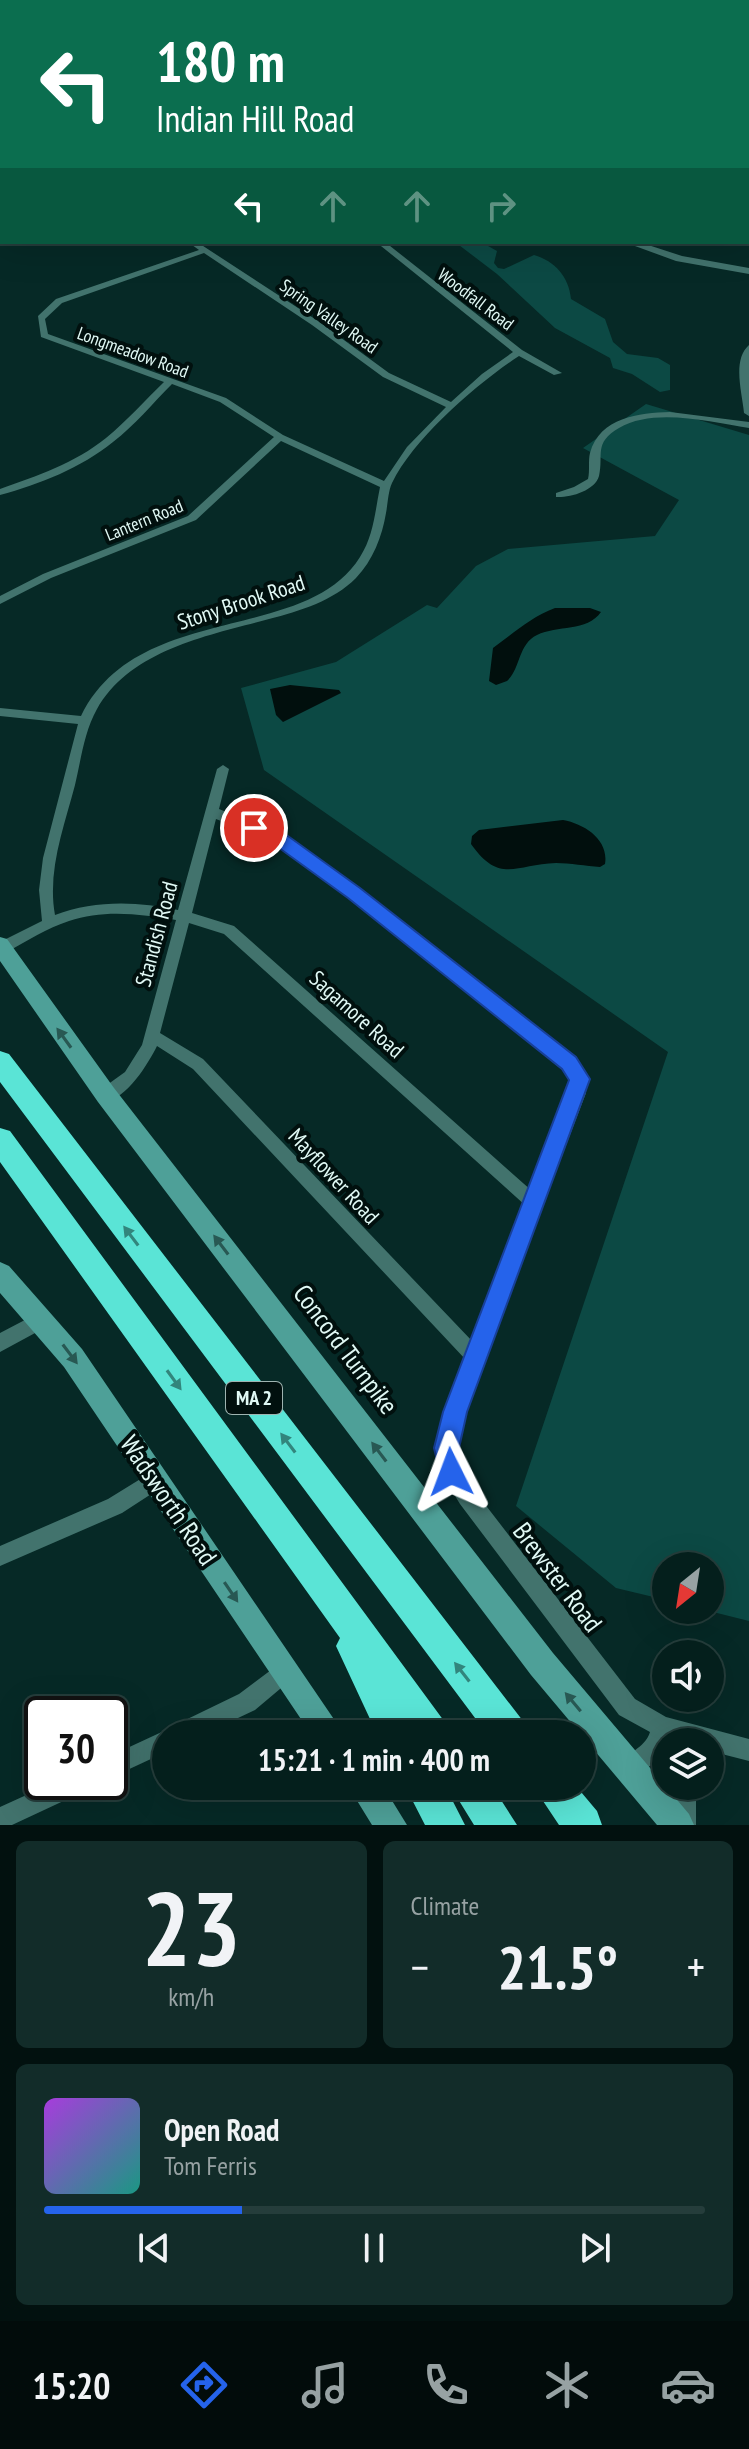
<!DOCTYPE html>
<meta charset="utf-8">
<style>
body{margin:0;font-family:"PT Sans Narrow",sans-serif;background:#122c29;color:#f1f3f6;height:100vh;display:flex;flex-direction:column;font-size:30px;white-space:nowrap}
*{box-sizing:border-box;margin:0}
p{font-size:26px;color:#97a2a3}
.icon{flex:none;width:44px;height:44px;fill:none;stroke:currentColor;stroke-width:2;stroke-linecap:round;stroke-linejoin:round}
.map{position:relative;height:1825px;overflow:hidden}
.panel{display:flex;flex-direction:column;gap:16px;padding:16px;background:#02110f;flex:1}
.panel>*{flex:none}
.guide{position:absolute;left:0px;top:0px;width:750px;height:244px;box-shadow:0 8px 32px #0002,0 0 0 2px #253d3b;background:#0b6e4f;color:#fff;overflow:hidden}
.needle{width:52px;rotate:210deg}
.fabs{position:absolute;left:652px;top:1552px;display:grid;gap:16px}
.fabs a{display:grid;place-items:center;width:72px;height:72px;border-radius:50%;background:#041f1c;box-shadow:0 8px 32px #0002,0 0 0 2px #253d3b;font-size:40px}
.speed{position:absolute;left:24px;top:1696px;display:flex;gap:16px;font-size:40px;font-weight:700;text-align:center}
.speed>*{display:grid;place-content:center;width:104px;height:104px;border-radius:50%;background:#041f1c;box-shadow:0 8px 32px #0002,0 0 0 2px #253d3b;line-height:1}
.speed .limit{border:4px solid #111;border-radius:12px;background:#fff;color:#111}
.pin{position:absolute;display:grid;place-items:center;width:68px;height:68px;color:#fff;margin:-34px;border:4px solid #fff;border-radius:50%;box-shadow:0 2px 8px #0007}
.me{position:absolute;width:88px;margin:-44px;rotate:357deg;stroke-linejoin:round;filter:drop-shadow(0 0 6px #0008)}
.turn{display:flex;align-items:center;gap:28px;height:168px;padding:0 24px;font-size:36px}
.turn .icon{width:104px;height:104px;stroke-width:2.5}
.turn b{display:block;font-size:56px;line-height:68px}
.lanes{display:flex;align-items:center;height:76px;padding:0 24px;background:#0003;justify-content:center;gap:40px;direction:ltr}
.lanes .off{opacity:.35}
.big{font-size:60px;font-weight:800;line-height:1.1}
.panel .tile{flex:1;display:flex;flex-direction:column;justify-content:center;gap:12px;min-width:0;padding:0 28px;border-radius:12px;background:#122c29}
.panel .dial{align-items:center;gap:0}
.dial b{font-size:104px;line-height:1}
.song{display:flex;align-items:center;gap:24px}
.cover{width:96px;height:96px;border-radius:12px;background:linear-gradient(135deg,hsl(280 70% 55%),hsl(170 70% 35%))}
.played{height:8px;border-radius:4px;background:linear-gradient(90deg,#2563eb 30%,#253d3b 30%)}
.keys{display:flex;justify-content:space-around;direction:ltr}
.heat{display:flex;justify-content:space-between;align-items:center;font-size:44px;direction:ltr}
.panel .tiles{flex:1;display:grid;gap:16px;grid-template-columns:1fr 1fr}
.tile:last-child{grid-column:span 2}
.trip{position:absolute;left:152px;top:1720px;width:444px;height:80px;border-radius:40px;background:#041f1c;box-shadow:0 8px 32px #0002,0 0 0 2px #253d3b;font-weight:800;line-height:80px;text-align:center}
.tabs{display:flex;height:128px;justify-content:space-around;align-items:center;background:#020c0b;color:#97a2a3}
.tabs .icon{width:56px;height:56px}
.tabs .selected{color:#2563eb}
.tabs b{font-size:36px;color:#f1f3f6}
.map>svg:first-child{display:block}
.green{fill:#0c4944}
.water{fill:#010f0d}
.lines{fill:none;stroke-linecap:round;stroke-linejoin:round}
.minor{fill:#42736d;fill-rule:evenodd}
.tertiary{fill:#42736d;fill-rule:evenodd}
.secondary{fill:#4ea098;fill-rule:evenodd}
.motorway{fill:#5ae4d6;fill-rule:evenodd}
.oneway{fill:#285853}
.oneway2{fill:#32857c}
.route{fill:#2563eb;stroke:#184099;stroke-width:2}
.labels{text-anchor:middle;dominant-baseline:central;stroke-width:8;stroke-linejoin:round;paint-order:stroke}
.far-street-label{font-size:18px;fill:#e1f9f5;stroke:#01100e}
.shield{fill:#01100e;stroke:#9eb3b0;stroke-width:2}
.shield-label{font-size:20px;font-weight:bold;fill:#e1f9f5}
.street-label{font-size:22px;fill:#e1f9f5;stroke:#01100e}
.near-street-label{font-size:26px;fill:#e1f9f5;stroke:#01100e}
</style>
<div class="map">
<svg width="749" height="1825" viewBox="0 0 749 1825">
<rect width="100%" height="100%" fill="#062926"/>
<path class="green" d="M82 0H620L626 2H86Z
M455 242H481L497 251 494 263 498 268 504 269 534 255C555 261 569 277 571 299L605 319 613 342 627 354 658 358 670 365V390L660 392 632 374 613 368 610 358 555 328 497 274Z
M646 404 749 435V1621L705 1610H710V1566H666V1600L616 1588 516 1506 668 1052 264 770 241 688 336 662 427 605 437 608 476 566 508 549 655 536 679 500 583 448Z"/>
<path class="water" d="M555 608H590L601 612C587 632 557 625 537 635 518 644 521 668 507 681L496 685 489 681 493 648C514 633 531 617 555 608Z
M290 685 339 690 341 693 283 722 276 715 270 689Z
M563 820C585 824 609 840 605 864L600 867C586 866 570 863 556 863 516 864 500 885 471 844L472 836 479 830Z"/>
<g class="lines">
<path class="minor" d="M0 121H2V125H0Z
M0 194H2V198H0Z
M0 242H22L0 246Z
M188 242H197L318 321 389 373 451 402 482 374 513 352 376 242H385L522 350 562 373 554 375 519 356C478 383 414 438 392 483 388 492 388 503 386 513 382 537 373 560 356 578 333 601 300 611 269 619 209 635 130 650 97 709 84 732 81 760 75 785 64 827 47 871 55 915 94 900 137 901 178 910L217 769 223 765 229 769 219 809 287 837 385 910 584 1069 587 1074 586 1093 464 1412C456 1442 457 1464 474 1490L635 1699 666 1717 749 1739V1761L710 1751V1742H678L669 1740 666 1742 664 1755 637 1776 629 1779 621 1776 618 1768C625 1752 645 1749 650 1732L619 1715 460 1504C424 1447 444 1417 466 1360L193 1069 157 1046C148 1064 123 1106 100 1100L98 1095 100 1090 125 1072 142 1045 176 920C142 914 103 909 69 921 47 928 27 941 7 952L0 953V942L42 921 39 890 43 858 78 724 0 716V708L81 716C138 600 305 645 360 557 374 535 375 511 380 487L281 441 196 520 51 578 0 604V596L43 574 188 516 274 437 220 402 172 384C152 404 135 425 113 442 81 468 40 484 0 495V489C37 476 75 463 106 438 127 421 145 400 164 382L41 337 38 316 56 299 199 250ZM204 253 312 325 383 377 446 407 407 447 384 481 283 435 226 398 48 334 45 319 62 303ZM216 819 277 843 375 918 571 1077 570 1093 532 1191 234 926 192 913ZM189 923 224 934 526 1206 473 1342 203 1059 160 1033Z
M749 345V416L744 413C742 392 732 360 749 345Z
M670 412 749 422V428C711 422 654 407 619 428 593 443 604 455 599 476 595 491 569 498 556 497V493L574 487 588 479C590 470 588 461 590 453 600 417 639 413 670 412Z
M42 1311 48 1314 51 1320 48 1326 0 1352V1333Z
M155 1470 162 1473 165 1480 162 1487 122 1513 0 1566V1546L108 1499Z
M286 1660 293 1664 297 1671 293 1678 255 1710 204 1734H166V1752L110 1778V1756L166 1730 171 1732 173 1726 239 1694 279 1664Z
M55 1782H90L87 1790 12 1825H0V1807Z
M674 1786H696V1825H674Z"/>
<path class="tertiary" d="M0 82H2V86H0Z
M624 242H639L682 256 749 268V274L676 261Z"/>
<path class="secondary" d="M733 0H745L747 2H735Z
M0 937 7 939 114 1088 553 1653 689 1814 694 1825H657L531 1675 98 1102 0 961Z
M0 1262 9 1266 82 1349 344 1734H311L64 1367 0 1293Z
M348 1786H383L407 1825H372Z"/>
<path class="motorway" d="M0 1051 9 1054 523 1721 529 1734H487L0 1082Z
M0 1128 10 1131 444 1721 450 1734H377L336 1646 340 1638 0 1162Z
M405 1786H445L465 1825H425Z
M450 1786H492L517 1825H474Z
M533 1786H576L597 1811 602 1825H559Z"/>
</g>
<defs><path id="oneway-solid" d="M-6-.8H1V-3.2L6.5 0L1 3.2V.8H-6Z" transform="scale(2)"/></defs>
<g class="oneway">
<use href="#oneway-solid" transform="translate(64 1038) rotate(-126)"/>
<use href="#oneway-solid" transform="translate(221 1245) rotate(-127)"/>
<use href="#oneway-solid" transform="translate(70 1354) rotate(53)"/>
<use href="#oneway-solid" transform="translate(379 1452) rotate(-127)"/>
<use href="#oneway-solid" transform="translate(231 1592) rotate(56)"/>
<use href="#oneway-solid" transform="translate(573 1702) rotate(-130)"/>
</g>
<g class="oneway2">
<use href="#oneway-solid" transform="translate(131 1236) rotate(-127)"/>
<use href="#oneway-solid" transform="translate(174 1380) rotate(54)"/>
<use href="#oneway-solid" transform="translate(288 1443) rotate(-127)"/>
<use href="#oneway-solid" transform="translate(462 1672) rotate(-128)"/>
</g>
<path class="route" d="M254 821 288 836 360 888 576 1057 590 1079 467 1412 459 1448 463 1472 460 1481 451 1484 442 1481 434 1448 443 1412 569 1080 562 1069 348 898 275 845 248 832V823Z"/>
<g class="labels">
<g class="far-street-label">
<text transform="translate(476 299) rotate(37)">Woodfall Road</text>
<text transform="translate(329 316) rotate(35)">Spring Valley Road</text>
<text transform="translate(133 352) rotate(20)">Longmeadow Road</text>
<text transform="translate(144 520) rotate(-22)">Lantern Road</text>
</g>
<rect class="shield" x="226" y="1382" width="56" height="32" rx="6"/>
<g class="shield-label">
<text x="254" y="1398">MA 2</text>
</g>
<g class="street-label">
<text transform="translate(241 602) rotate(-18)">Stony Brook Road</text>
<text transform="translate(156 934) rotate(-75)">Standish Road</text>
<text transform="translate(357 1014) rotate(42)">Sagamore Road</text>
<text transform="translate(334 1176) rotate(47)">Mayflower Road</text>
</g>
<g class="near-street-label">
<text transform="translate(346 1349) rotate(53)">Concord Turnpike</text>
<text transform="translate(169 1500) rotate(56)">Wadsworth Road</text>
<text transform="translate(558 1577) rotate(53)">Brewster Road</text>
</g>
</g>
</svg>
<div class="fabs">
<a><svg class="needle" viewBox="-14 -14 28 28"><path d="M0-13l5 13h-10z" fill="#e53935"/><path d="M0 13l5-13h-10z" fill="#97a2a3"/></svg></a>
<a><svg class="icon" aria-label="sound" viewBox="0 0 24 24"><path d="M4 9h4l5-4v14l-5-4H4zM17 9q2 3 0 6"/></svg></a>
<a><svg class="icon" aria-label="layers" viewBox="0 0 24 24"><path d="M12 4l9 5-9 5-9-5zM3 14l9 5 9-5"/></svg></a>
</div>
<div class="speed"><div class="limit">30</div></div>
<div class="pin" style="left:254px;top:828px;background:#d93025"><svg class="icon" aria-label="arrive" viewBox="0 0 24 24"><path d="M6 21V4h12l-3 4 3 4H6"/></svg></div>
<svg class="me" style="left:451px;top:1472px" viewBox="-20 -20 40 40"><path d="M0-17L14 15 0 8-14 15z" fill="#2563eb" stroke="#fff" stroke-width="4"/></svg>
<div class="trip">15:21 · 1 min · 400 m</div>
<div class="guide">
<div class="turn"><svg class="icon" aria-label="left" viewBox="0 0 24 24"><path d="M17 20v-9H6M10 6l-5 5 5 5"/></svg><div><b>180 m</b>Indian Hill Road</div></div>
<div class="lanes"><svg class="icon" aria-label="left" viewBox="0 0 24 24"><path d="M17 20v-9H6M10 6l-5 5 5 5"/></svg><svg class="icon off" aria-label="ahead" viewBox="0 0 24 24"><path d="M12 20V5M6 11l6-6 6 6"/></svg><svg class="icon off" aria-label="ahead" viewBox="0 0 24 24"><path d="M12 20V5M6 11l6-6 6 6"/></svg><svg class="icon off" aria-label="right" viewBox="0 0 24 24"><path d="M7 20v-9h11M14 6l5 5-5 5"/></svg></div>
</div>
</div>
<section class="panel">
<div class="tiles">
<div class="tile dial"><b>23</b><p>km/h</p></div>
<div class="tile"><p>Climate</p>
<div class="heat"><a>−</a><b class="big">21.5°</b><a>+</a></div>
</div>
<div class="tile">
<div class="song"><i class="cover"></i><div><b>Open Road</b><p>Tom Ferris</p></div></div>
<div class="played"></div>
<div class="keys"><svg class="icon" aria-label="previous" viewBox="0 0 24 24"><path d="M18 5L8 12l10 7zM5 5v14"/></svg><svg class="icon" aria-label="pause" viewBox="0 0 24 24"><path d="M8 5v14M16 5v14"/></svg><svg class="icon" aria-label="next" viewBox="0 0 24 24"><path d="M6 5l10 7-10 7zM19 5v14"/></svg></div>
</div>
</div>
</section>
<nav class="tabs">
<b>15:20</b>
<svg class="icon selected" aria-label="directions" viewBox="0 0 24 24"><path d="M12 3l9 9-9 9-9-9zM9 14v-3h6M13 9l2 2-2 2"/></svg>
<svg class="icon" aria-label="music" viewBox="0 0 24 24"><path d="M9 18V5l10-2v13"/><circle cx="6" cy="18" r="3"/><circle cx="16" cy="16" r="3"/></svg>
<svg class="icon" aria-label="phone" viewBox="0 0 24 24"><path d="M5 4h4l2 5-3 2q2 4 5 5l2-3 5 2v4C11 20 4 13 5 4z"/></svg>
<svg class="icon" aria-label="climate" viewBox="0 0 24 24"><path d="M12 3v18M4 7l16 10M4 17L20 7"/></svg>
<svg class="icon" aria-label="car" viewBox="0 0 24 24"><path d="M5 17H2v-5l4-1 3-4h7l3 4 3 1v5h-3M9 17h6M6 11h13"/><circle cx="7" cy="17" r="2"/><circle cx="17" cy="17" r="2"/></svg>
</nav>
